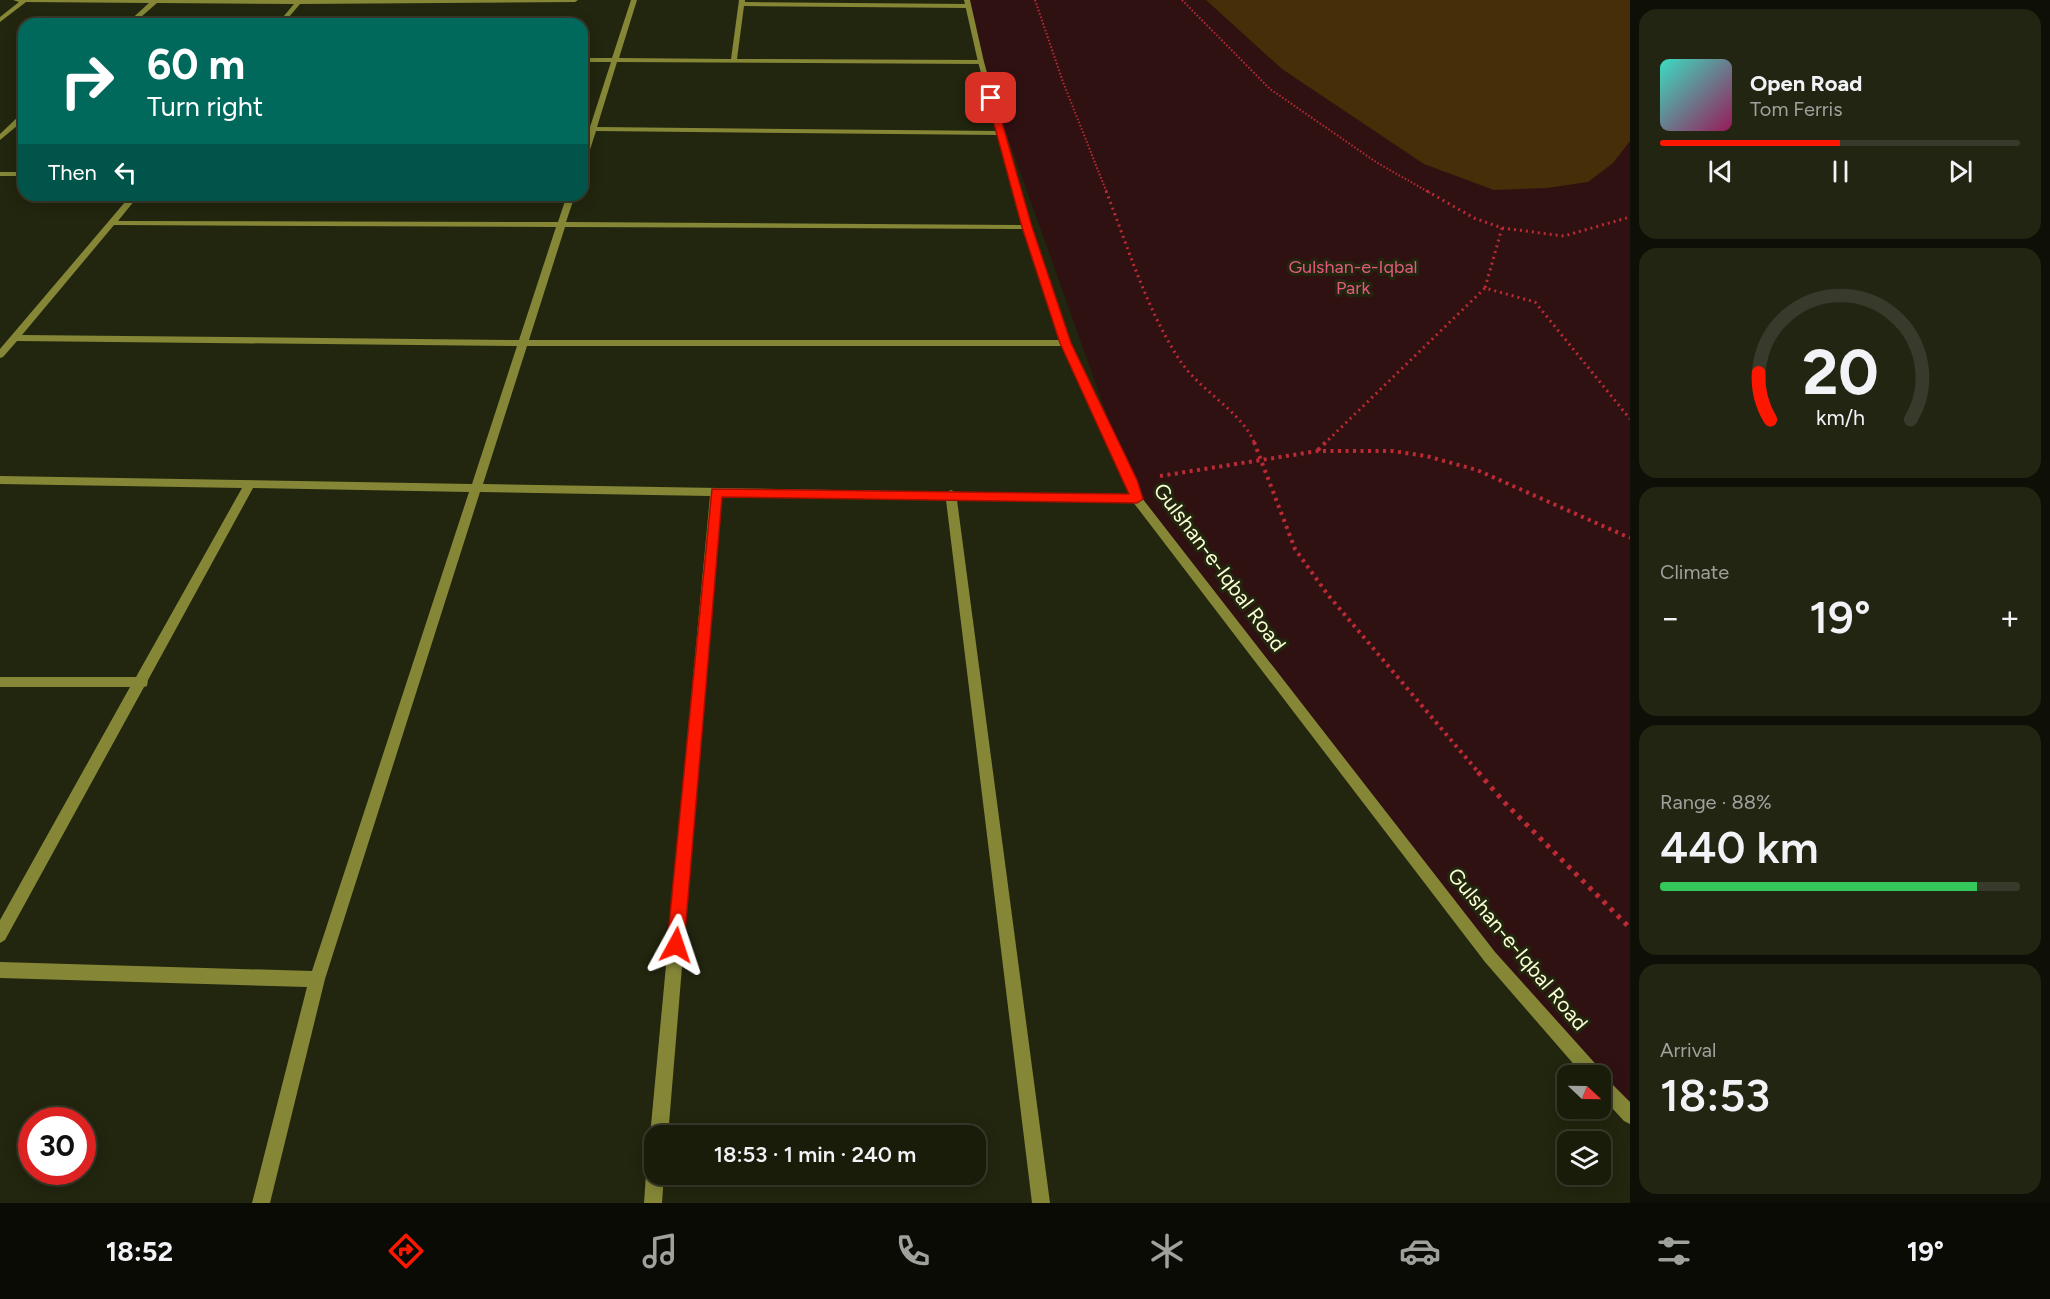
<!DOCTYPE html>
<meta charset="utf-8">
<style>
body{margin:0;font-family:Figtree,sans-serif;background:#232513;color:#f1f3f6;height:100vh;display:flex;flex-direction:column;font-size:22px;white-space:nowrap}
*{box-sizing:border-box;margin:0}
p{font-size:20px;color:#9fa19c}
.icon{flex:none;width:33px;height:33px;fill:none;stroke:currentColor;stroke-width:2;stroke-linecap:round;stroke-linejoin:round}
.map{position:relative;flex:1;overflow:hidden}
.sheet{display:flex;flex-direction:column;gap:9px;padding:9px;background:#0e0f06;width:420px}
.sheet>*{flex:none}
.hud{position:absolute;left:18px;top:18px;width:570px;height:183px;border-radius:18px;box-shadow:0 3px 15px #0003,0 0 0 2px #383a2b;background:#00695c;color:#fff;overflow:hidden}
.needle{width:39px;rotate:112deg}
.tools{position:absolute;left:1557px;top:1065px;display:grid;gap:12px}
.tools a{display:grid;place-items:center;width:54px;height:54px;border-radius:12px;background:#1a1c0a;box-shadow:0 3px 15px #0003,0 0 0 2px #383a2b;font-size:30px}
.speed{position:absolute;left:18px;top:1107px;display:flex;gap:12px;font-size:30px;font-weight:700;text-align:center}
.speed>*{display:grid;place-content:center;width:78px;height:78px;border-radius:50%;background:#1a1c0a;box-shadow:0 3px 15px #0003,0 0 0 2px #383a2b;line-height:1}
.speed .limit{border:9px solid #d22;background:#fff;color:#111}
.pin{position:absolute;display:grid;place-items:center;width:51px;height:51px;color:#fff;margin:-26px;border-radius:12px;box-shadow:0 3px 9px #0006}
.me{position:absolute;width:66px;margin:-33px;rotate:5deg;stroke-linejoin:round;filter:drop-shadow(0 0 4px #0008)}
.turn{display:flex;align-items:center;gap:21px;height:126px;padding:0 30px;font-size:27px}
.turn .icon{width:78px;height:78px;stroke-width:2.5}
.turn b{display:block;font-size:42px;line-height:51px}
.then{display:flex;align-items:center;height:57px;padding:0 30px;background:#0003;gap:12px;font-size:22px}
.big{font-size:45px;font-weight:600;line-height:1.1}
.sheet .widget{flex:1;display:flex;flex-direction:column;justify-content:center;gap:9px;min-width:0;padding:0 21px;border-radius:18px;background:#232513}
.sheet .dial{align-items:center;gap:0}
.dial svg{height:156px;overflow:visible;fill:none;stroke:#383a2b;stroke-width:7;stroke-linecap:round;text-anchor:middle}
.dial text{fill:#f1f3f6;stroke:none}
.song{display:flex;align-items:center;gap:18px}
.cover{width:72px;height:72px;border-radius:9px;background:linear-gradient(135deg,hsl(170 70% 55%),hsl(330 70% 35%))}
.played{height:6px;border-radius:3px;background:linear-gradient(90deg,#fe1700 50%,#383a2b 50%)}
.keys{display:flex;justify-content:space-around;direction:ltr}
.heat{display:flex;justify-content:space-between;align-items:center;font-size:33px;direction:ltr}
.charge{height:9px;border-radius:4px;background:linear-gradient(90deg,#34c759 88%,#383a2b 0)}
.trip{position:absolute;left:644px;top:1125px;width:342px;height:60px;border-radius:18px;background:#1a1c0a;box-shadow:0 3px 15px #0003,0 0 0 2px #383a2b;font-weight:600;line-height:60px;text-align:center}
.dock{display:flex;height:96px;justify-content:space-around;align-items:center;background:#0a0b04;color:#9fa19c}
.dock .icon{width:42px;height:42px}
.dock .active{color:#fe1700}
.dock b{font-size:27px;color:#f1f3f6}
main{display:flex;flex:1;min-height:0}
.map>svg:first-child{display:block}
.green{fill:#301112}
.water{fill:#452e08}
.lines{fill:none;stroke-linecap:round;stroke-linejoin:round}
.path-far3{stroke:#bc2a34;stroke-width:2;stroke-dasharray:1.5 2;stroke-linecap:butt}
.path-far2{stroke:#bc2a34;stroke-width:3;stroke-dasharray:2 4;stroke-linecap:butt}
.path-far1{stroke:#bc2a34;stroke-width:4;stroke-dasharray:3 4.5;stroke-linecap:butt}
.path{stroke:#bc2a34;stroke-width:5;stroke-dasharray:4 6;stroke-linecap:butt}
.minor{fill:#858737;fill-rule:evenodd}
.tertiary{fill:#858737;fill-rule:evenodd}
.route{fill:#fe1700;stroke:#a50f00;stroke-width:1.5}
.labels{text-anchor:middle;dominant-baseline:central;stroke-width:6;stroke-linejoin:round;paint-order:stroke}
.far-park-label{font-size:18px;fill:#e45a7e;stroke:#22260e}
.street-label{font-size:21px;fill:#faffd3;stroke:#22260e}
</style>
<main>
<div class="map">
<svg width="1630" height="1203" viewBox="0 0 1630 1203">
<rect width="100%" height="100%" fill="#22260e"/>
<path class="green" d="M969 0H1630V1113L1600 1076 1490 957 1137 499 981 62Z"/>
<path class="water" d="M1206 0H1630V141L1613 163 1588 182 1547 188 1494 190 1424 164 1282 69Z"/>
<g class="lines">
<path class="path-far3" d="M1035 0 1063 82 1107 193
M1182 0 1270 89 1376 162 1430 193"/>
<path class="path-far2" d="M1106 191C1128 247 1146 308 1179 359 1199 391 1241 410 1255 444
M1427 191 1474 218 1502 228 1564 236 1630 217
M1502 228 1485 288 1535 302 1630 419
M1324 444 1485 288"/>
<path class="path-far1" d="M1254 442 1295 549 1328 595 1479 773
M1318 450 1326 442
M1160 476 1318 451H1392L1426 456 1477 470 1630 538"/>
<path class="path" d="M1478 772 1504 802 1630 928"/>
<path class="minor" d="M13 0H578L575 2 300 4 283 24H277L294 4 157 3 133 24H126L149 3 26 2 0 22V17L19 2Z
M631 0H637L619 58 731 59 739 0H745V2L968 4 971 6 968 8 744 6 737 59 981 60 984 62 981 64 617 62 597 127 1001 131 1005 133 1001 135 596 131 586 162 582 164V150L588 131H582V127H590L611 62H582V58H612Z
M21 114H24V120L0 140V134Z
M0 172H24V176H0Z
M131 195H139L118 221 558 222 567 195H575L566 222 1030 225 1031 227 1027 229 565 227 529 340H1065L1070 343 1065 346H527L483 484 947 492 951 490 955 492 1141 496 1142 499 1141 502 1137 503 957 500 1050 1203H1032L946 500 721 496 668 1136H654V1143L650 1136 710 496 480 492 325 979 270 1203H252L307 987 0 978V962L312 971 469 492 253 488 148 680 147 686 144 687 5 940 0 943V920L130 687H0V677H136L242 488 0 484V476L472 484 517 346 17 341 3 357 0 358V349ZM114 225 556 227 519 340 22 335Z
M654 1166V1174H664L662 1203H644L646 1174 649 1168Z"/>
<path class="tertiary" d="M964 0H970L984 62 1031 227 1070 343 1142 498 1495 952 1601 1070 1603 1075 1630 1102V1124L1624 1121 1600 1095V1076H1584L1485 962 1133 502 1060 343 1023 227 978 62Z"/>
</g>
<path class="route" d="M991 95 995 98 1032 227 1071 343 1137 480 1143 499 1137 503 722 497 684 945 682 951 676 954 669 951 667 945 712 489 1129 494 1060 343 1022 227 987 98Z"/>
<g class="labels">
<g class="far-park-label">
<text x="1353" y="267">Gulshan-e-Iqbal<tspan x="1353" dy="21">Park</tspan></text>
</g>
<g class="street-label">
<text transform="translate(1220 567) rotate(53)">Gulshan-e-Iqbal Road</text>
<text transform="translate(1518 949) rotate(50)">Gulshan-e-Iqbal Road</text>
</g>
</g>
</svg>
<div class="tools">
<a><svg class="needle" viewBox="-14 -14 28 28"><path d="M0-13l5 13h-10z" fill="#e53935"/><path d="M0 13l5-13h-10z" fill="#9fa19c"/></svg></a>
<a><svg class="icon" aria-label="layers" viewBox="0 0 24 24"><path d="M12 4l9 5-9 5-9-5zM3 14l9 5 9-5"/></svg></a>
</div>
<div class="speed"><div class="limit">30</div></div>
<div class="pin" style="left:991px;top:98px;background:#d93025"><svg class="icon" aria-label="arrive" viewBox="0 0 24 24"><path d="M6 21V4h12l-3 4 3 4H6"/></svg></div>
<svg class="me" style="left:676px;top:945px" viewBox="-20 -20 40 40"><path d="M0-17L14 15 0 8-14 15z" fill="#fe1700" stroke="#fff" stroke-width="4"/></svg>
<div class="trip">18:53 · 1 min · 240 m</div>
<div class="hud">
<div class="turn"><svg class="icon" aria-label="right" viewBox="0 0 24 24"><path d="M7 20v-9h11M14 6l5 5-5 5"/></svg><div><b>60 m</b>Turn right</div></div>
<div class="then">Then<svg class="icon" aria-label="left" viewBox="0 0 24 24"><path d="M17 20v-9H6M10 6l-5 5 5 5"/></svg></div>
</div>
</div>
<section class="sheet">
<div class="widget">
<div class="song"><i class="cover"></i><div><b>Open Road</b><p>Tom Ferris</p></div></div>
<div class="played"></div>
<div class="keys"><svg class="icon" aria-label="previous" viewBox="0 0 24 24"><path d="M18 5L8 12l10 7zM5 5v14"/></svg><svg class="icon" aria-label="pause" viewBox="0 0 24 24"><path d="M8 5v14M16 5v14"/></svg><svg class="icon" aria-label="next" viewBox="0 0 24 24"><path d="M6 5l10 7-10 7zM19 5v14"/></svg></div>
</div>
<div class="widget dial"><svg viewBox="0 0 100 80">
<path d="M14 69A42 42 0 1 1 86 69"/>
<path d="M14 69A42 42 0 0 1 8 45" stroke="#fe1700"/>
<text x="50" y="56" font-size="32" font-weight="700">20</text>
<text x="50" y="72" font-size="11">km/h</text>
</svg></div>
<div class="widget"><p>Climate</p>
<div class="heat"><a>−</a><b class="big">19°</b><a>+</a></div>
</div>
<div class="widget"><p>Range · 88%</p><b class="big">440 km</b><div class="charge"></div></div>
<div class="widget"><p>Arrival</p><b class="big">18:53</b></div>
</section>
</main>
<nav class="dock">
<b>18:52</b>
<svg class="icon active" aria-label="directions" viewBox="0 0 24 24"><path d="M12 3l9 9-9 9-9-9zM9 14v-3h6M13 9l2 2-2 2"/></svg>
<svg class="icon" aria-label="music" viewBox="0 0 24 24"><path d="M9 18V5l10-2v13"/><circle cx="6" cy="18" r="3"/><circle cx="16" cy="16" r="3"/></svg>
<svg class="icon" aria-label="phone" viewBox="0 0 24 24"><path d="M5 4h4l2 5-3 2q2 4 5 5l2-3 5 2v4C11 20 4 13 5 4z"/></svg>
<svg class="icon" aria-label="climate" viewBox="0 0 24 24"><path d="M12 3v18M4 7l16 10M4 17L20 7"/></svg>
<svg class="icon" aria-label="car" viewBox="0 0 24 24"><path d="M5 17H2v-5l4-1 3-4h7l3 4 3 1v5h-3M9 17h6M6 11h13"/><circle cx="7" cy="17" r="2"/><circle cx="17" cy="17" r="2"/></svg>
<svg class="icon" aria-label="filters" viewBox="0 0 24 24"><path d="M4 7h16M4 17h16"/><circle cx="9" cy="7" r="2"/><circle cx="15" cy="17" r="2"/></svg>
<b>19°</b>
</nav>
